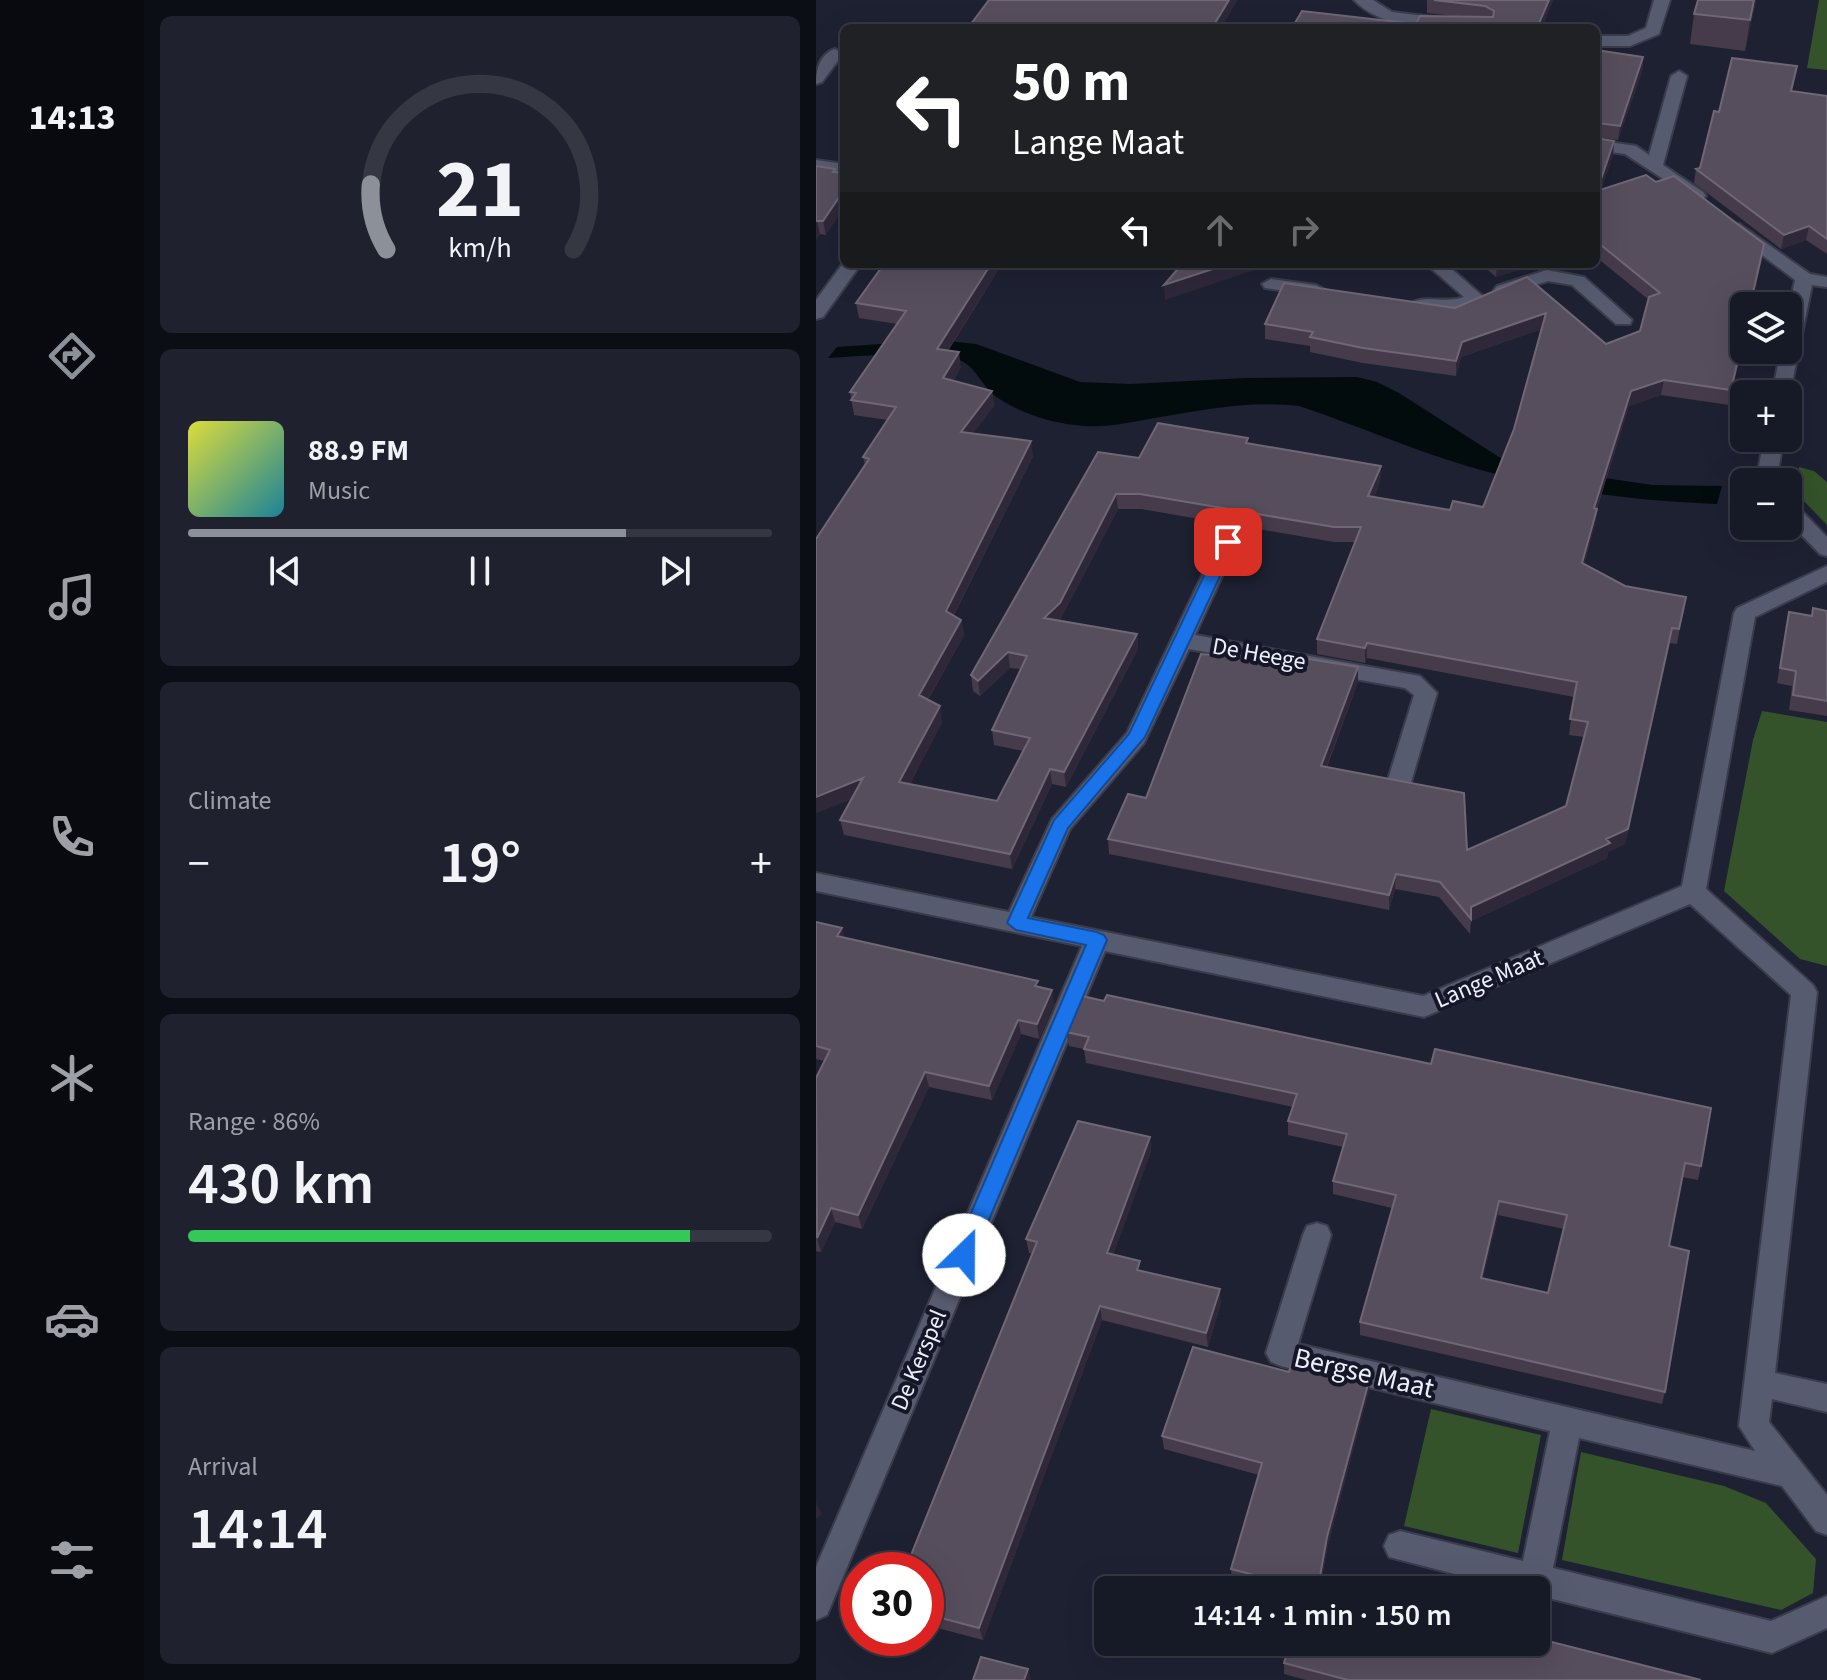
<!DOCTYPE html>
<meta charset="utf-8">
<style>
body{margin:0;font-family:"Source Sans 3",sans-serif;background:#1f222e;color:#f1f3f6;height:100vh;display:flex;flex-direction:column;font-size:30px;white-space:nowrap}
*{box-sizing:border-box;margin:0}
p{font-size:26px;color:#9ea0a7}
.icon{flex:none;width:44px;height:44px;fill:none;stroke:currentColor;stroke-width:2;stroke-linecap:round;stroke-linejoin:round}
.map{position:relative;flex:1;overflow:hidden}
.sheet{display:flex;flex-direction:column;gap:16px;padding:16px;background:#0c0e15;width:672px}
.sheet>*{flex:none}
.banner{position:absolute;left:24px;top:24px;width:760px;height:244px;border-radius:12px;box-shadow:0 8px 32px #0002,0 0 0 2px #353843;background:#202124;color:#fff;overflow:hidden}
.controls{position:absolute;left:914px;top:292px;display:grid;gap:16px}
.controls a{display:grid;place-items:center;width:72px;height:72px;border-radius:12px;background:#161926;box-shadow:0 8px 32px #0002,0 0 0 2px #353843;font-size:40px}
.speed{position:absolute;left:24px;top:1552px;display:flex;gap:16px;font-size:40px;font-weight:700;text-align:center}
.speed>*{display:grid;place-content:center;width:104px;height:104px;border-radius:50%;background:#161926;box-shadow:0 8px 32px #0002,0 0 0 2px #353843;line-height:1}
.speed .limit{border:12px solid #d22;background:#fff;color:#111}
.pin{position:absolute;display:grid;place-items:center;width:68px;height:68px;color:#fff;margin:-34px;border-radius:16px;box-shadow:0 4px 12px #0006}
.me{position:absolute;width:88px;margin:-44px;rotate:23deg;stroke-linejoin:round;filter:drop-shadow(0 0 6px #0008)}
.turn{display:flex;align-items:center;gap:28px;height:168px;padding:0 40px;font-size:36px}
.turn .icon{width:104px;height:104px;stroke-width:2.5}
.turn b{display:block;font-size:56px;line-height:68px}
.lanes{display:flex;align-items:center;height:76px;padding:0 40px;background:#0003;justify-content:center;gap:40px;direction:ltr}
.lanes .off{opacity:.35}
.big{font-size:60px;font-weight:600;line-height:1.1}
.sheet .tile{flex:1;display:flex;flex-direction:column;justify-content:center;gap:12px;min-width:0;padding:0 28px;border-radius:12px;background:#1f222e}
.sheet .dial{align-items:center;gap:0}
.dial svg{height:208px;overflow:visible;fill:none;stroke:#353843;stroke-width:7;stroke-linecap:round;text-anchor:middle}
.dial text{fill:#f1f3f6;stroke:none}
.song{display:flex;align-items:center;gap:24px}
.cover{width:96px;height:96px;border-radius:12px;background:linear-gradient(135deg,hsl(60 70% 55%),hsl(190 70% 35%))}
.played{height:8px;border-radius:4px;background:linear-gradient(90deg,#8c9099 75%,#353843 75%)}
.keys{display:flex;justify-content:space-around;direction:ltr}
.heat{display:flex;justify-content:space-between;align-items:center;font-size:44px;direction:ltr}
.charge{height:12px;border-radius:6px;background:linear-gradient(90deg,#34c759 86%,#353843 0)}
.trip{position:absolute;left:278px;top:1576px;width:456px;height:80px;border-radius:12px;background:#161926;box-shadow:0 8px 32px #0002,0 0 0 2px #353843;font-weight:600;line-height:80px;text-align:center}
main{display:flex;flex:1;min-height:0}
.tabs{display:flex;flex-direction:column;width:144px;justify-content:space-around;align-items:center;background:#090a0f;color:#9ea0a7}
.tabs .icon{width:56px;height:56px}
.tabs .current{color:#8c9099}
.tabs b{font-size:36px;color:#f1f3f6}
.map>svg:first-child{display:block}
.green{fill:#34532a}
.water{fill:#020c0d}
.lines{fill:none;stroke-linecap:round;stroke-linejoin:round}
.street-casing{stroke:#3a3c4c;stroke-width:4}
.street{fill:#575b70;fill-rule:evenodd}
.wall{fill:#463b4a;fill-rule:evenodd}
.shaded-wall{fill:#2e2839}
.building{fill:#574e5d;stroke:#6f6776;stroke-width:2;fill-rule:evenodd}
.route{fill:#1a73e8;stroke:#114b97;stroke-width:2}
.labels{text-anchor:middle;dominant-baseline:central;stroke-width:8;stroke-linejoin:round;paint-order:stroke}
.street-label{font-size:24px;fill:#eceffb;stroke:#151728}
.near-street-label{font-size:28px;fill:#eceffb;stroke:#151728}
</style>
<main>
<nav class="tabs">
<b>14:13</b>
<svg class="icon current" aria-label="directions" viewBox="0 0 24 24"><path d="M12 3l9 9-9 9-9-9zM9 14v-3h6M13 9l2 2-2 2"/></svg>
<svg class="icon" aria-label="music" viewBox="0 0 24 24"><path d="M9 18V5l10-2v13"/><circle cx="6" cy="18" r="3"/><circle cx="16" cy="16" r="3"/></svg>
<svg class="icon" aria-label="phone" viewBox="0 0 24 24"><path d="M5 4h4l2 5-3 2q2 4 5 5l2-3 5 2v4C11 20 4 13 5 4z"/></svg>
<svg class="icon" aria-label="climate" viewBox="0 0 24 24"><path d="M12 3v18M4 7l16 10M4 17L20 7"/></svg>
<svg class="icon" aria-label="car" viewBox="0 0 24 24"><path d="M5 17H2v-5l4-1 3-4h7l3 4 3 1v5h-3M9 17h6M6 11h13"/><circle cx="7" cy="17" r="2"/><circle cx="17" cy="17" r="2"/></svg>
<svg class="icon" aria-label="filters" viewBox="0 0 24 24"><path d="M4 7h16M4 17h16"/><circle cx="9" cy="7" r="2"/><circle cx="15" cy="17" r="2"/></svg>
</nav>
<section class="sheet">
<div class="tile dial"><svg viewBox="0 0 100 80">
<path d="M14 69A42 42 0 1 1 86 69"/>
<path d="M14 69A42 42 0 0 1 8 44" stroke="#8c9099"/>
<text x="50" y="56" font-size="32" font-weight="700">21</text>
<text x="50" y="72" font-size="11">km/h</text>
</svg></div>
<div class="tile">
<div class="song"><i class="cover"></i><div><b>88.9 FM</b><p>Music</p></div></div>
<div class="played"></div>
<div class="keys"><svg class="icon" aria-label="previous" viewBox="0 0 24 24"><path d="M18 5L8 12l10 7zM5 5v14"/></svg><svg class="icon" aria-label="pause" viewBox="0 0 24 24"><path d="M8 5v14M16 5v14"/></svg><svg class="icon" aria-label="next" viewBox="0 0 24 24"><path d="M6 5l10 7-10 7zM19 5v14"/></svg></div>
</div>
<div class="tile"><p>Climate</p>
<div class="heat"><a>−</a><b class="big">19°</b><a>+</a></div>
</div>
<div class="tile"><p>Range · 86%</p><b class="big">430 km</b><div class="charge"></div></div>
<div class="tile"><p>Arrival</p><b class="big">14:14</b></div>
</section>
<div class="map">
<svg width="1011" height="1680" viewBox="0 0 1011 1680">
<rect width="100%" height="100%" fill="#1e2132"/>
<path class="green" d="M1003 0H1011V70L991 68Z
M983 467 998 471 1011 482V525L983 496Z
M946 711 1011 722V966L984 959 908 891 937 740Z
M615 1409 725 1435 702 1553 588 1526Z
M765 1452 908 1486 950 1503 1000 1559 997 1593 965 1610 746 1560Z"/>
<path class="water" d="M123 340 160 344 264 382 315 384 430 378 541 377 561 382 583 393 683 457 708 466 836 485 906 486 901 504C816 501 733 490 651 466 594 449 540 425 483 406 434 400 386 410 338 418 312 423 285 429 259 425 232 422 202 412 179 396 165 385 159 364 140 359 110 350 46 356 12 358L21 347Z"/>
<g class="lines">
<g class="street-casing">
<path id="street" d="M538 0H557L576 12 668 23 676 28C633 28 570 34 538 0Z
M838 0H854L843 34 814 46H780V36H812L830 28Z
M19 49 27 54 6 82 0 84C0 70 4 54 19 49Z
M863 71 871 76 847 165 887 192 890 196 881 201 809 154 780 150V140L820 146 833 155 855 76Z
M0 160 28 164V174L0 170Z
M923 224 994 274 1011 277V287L996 285 973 398 972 394H956L965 350H972V313L979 280 917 233 914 229Z
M28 262 45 264 7 317 0 319V300Z
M610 264H630L670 299 668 303 635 314 597 308 595 304C605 294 630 304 648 297Z
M731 270 768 277 816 320 814 324H800L756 285 732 281 687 295 678 290 681 286Z
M455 279 500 285 509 290 500 295 449 288 446 284Z
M948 438H968L960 482H940Z
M972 502 979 504 1011 537V556L1004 554 972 521Z
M412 535 422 542 379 635 604 676 621 693 594 786 590 792 582 795 574 792 570 786 598 695 589 688 373 649 328 743 254 829 215 917 607 996 866 886 918 613 921 608 1011 566V582L939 617 890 889 997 985 1001 992 959 1373 1011 1384V1412L956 1399 953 1422 1011 1495V1535L1000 1531 966 1486 763 1438 737 1568 955 1621 1011 1596V1628L956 1653 720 1595V1590H701L573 1557 568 1546 573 1535 584 1531 707 1561 734 1431 465 1366 455 1362 450 1353 487 1235 491 1226 501 1223 511 1226 515 1235 482 1344 939 1451 923 1426 975 995 874 904 608 1017 289 951 11 1615 0 1620V1567L266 946 0 891V873L193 912 236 819 311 733 402 542Z"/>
</g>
<use href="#street" class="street"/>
</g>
<path class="wall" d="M611 0H737L726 28H476L600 24 637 16 611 13Z
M940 0 929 51 874 44 878 14Z
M780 50 827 57 826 72 802 140 780 137Z
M976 91 1011 96V254L990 240 965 249 878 183 880 169 884 168 903 112Z
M780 138 798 141 797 155 785 190 946 259 935 306H928V337L913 405 845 395 813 406 781 509 779 524 768 564 809 586 870 597 861 644 854 643 809 844 792 852 791 858 655 921 654 934 623 897 579 889 573 910 293 854 292 839 330 798 491 664 542 667V682L511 767 651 850 750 806 768 737 753 735 758 697 551 658 549 663 501 654V639L539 542H518L325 509H302L244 620 321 634 322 649 250 787 236 784 196 869 28 835 24 820 35 799 0 813V539L49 465 47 457 71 420 38 415 34 392 81 324 43 318 40 303 186 264 132 351 145 367 137 381 176 391 178 406 157 433 217 456 138 615 145 620 148 635 112 700 126 722 94 784 181 801 207 751 178 745 176 730 205 669 194 668 164 696 157 691 155 675 323 458 433 444 565 466 564 482 558 497 634 510 667 507 698 429 726 329 645 357 640 376 547 363 494 352V346L449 339V324L639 308 790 344 824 331 833 300 780 257Z
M0 166 10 235 4 234 0 239Z
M665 264H721L680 277Z
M1011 611V716L973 710 976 686 961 683 973 612 995 616Z
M0 922 29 938 223 987 238 1004 223 1039 205 1034 176 1100 113 1087 46 1229 19 1222 5 1252 0 1251V1078L8 1061 0 1059Z
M250 1032 885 1166 882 1180 866 1177 853 1246 849 1392 846 1404 544 1335V1322L576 1208 517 1194V1181L527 1147 472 1135V1121L477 1107 270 1063 268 1049 253 1046ZM682 1215 748 1229 732 1293 667 1278Z
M334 1137 335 1151 297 1255 325 1271 405 1302 392 1347 286 1320 167 1640 110 1625V1570L216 1253H213L210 1239Z
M473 1372 553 1390 511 1549 505 1583 532 1590H450L416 1581 415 1569 443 1475 348 1449 346 1436Z
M468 1663 885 1680H490L468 1674Z"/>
<path class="shaded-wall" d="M413 0H422L405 28H396Z
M733 0H737L726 28H721Z
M938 0H940L929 51 934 20Z
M827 57 826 72 802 140 804 126Z
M798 141 797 155 780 204 781 191Z
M28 190V208L10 235 7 221Z
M1 220 4 234 0 239V221Z
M993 226 990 240 965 249 968 235Z
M175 264H186L123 364 121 349Z
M412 264H456L349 300 348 285Z
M681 264H721L680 277Z
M730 313 729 328 645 357 640 376V361L646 342Z
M143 352 145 367 129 394 127 378Z
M848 380 845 395 813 406 776 523 778 508 815 391Z
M176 391 178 406 147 447 145 432Z
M215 441 217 456 132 626 130 611Z
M565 466 564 482 552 511V496Z
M300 494 302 509 245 618 230 633 228 618Z
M781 509 779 524 764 578 766 563Z
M145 620 148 635 106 710 103 695Z
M856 628 809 844 792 852 791 858 655 921V907L790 839Z
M321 634 322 649 250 787 248 772Z
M551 643V658L549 663V648Z
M192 652 194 668 164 696 162 681Z
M542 667V682L505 781V766Z
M124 706 126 722 87 797 83 782Z
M234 769 236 784 196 869 194 854Z
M47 778 51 793 0 813V797Z
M580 874 579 889 573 910V895Z
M26 928 30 942 21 936Z
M236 990 238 1004 223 1039 221 1024Z
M202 1020 205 1034 176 1100 173 1086Z
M109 1072 113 1087 46 1229 42 1215Z
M334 1137 335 1151 293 1267 291 1253Z
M683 1201 682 1215 664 1291 665 1278Z
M15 1208 19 1222 5 1252 1 1238Z
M404 1289 405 1302 392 1347 390 1333Z
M284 1306 286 1320 167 1640 163 1628Z
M554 1377 553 1390 511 1549 503 1590V1582L511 1537Z
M0 1502 6 1514 0 1519Z
M212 1669 215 1680H208Z"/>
<path class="building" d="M173 0H413L396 28H152Z
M618 0H733L721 28H476L486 11 600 24 604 16 677 17 678 11 669 6Z
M882 0H938L934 20 878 14Z
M780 50 827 57 804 126 782 123 780 124Z
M916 58 981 66 975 91 1011 96V239L993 226 968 235 880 169 884 168 898 111 903 112Z
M780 138 798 141 781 191 830 175 840 182 858 176 948 244 934 306H928V334L915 390 848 380 815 391 778 508 781 509 766 563 809 586 870 597 863 629 856 628 812 829 790 839 794 843 655 907V919L624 882 580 874 573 895 292 839 312 794 330 798 385 654 407 656 410 650 491 664 493 659 542 667 505 766 648 793 651 850 750 806 772 722 754 719 761 682 551 643 549 648 501 639 545 527H518L324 494H300L244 603 228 618 321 634 248 772 234 769 194 854 24 820 47 778 0 797V539L53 459 47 457 80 407 35 400 40 393 34 392 90 311 40 303 68 264H175L121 349 143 352 127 378 176 391 145 432 215 441 130 611 145 620 103 695 124 706 83 782 181 801 214 738 176 730 211 656 192 652 162 681 155 675 282 452 323 458 342 423 432 438 430 443 565 466 552 496 634 510 637 501 667 507 698 429 730 313 646 342 640 361 547 348 494 337 497 332 449 324 468 283 639 308 711 277 790 344 824 331 833 297 844 293 780 241Z
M0 166 19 169 17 172 28 173V190L7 221H0Z
M366 264H412L348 285Z
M997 608 1011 611V701L977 695 980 671 964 668 973 612 996 616Z
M0 922 26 928 21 936 222 981 219 986 236 990 221 1024 202 1020 173 1086 109 1072 42 1215 15 1208 1 1238 0 1078 14 1050 0 1046Z
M291 995 615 1064 619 1049 895 1108 885 1166 869 1163 853 1246 873 1251 849 1392 544 1322 580 1195 517 1181 531 1134 472 1121 481 1094 268 1049 273 1037 250 1032 266 996 288 1001ZM683 1201 751 1215 732 1293 665 1278Z
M262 1121 334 1137 291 1253 324 1261 321 1270 404 1289 390 1333 284 1306 163 1628 110 1614V1570H89L221 1242 210 1239Z
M377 1347 473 1372 477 1359 554 1377 511 1537 503 1582 532 1590H451L454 1579 415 1569 446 1463 346 1436Z
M720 1638 885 1680H532L468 1663 474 1642H720Z
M165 1657 212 1669 208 1680H157Z"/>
<path class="route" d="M412 537 420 542 329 737 252 828 212 918 281 932 288 935 291 940 158 1255 155 1262 148 1265 140 1262 137 1255 270 945 200 930 191 923 238 820 313 734 404 542Z"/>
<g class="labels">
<g class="street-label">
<text transform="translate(443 654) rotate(10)">De Heege</text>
<text transform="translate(673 979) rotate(-23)">Lange Maat</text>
<text transform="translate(103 1360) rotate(-67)">De Kerspel</text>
</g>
<g class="near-street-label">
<text transform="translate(548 1373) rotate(13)">Bergse Maat</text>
</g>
</g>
</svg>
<div class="controls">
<a><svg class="icon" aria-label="layers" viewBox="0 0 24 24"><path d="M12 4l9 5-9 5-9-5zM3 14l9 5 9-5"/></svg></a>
<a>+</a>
<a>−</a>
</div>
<div class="speed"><div class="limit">30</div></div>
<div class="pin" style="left:412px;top:542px;background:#d93025"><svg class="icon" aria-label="arrive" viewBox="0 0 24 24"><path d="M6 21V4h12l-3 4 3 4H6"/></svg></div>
<svg class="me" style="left:148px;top:1255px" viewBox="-20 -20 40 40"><circle r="19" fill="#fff"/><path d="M0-13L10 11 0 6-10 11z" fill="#1a73e8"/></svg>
<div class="trip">14:14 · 1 min · 150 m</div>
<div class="banner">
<div class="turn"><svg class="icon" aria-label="left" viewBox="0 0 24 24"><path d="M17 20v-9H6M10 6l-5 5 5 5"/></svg><div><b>50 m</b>Lange Maat</div></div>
<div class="lanes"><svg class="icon" aria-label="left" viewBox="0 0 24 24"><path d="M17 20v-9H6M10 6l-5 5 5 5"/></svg><svg class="icon off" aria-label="ahead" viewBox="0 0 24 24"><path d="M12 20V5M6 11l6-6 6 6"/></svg><svg class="icon off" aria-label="right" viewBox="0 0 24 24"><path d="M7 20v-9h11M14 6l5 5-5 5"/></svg></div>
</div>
</div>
</main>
